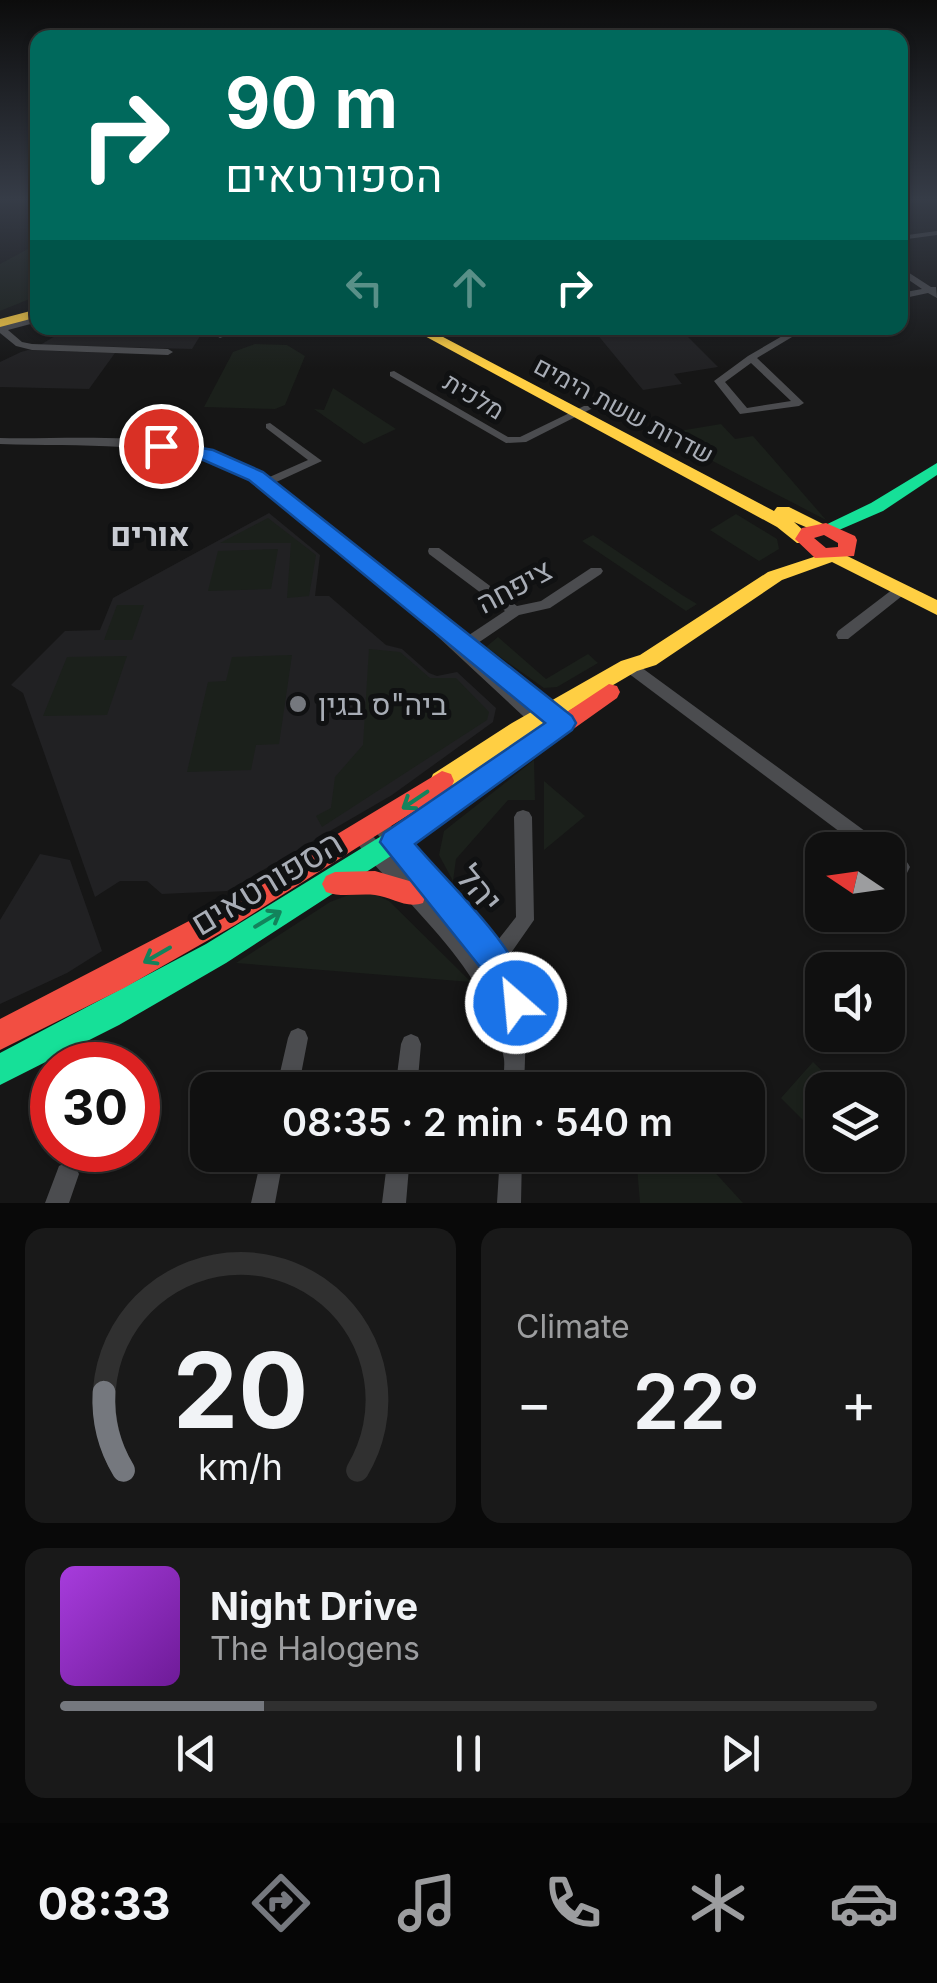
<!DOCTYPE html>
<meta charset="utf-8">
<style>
body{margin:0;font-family:Inter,Heebo,sans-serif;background:#191919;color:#f1f3f6;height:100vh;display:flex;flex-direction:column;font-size:38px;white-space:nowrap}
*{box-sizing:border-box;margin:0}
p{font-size:32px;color:#9c9d9f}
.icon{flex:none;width:55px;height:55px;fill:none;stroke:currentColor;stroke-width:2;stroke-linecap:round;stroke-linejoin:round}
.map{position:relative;height:1203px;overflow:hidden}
.panel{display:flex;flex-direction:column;gap:25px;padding:25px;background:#090909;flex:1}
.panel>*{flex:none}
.hud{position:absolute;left:30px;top:30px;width:878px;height:305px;border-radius:20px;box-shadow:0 2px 8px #0004,0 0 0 2px #303030;background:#00695c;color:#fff;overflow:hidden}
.needle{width:65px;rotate:283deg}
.buttons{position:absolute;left:805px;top:832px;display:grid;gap:20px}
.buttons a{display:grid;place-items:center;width:100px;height:100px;border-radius:20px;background:#101010;box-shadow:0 2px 8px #0004,0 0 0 2px #303030;font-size:50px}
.speed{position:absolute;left:30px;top:1042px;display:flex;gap:20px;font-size:50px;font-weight:700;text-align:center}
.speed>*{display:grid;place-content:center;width:130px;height:130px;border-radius:50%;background:#101010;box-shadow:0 2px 8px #0004,0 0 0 2px #303030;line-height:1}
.speed .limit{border:15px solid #d22;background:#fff;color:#111}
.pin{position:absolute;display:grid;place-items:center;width:85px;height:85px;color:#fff;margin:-42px;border:5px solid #fff;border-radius:50%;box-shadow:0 2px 10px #0007}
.me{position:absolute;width:110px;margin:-55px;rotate:333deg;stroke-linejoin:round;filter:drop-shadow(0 0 8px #0008)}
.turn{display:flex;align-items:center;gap:35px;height:210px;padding:0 30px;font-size:45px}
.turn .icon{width:130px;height:130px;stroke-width:2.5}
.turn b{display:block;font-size:70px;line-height:85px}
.lanes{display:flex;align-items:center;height:95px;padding:0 30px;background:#0003;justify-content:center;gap:50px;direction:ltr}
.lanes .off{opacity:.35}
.big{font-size:75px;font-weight:600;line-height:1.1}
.panel .tile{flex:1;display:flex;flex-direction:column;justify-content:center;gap:15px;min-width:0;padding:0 35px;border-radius:20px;background:#191919}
.panel .dial{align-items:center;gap:0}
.dial svg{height:260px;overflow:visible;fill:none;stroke:#303030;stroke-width:7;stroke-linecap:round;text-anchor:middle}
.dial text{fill:#f1f3f6;stroke:none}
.song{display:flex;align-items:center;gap:30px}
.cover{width:120px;height:120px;border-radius:15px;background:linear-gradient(135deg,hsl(280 70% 55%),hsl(280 70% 35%))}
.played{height:10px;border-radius:5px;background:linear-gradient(90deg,#75787e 25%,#303030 25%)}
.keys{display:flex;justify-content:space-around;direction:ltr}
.heat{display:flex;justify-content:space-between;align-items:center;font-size:55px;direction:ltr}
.panel .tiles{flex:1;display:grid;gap:25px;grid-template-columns:1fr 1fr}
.tile:last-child{grid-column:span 2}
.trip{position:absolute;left:190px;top:1072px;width:575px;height:100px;border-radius:20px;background:#101010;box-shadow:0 2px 8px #0004,0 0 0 2px #303030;font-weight:600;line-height:100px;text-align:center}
.tab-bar{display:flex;height:160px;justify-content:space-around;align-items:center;background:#060606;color:#9c9d9f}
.tab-bar .icon{width:70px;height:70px}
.tab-bar .selected{color:#75787e}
.tab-bar b{font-size:45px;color:#f1f3f6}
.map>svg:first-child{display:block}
.built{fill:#212123}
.green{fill:#1b201b}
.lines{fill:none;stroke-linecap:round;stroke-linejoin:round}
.street{fill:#4b4c4f;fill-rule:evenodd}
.fast{fill:#16e098;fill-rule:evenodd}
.slow{fill:#ffcf43;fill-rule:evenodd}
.jam{fill:#f24e42;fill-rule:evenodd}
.oneway{stroke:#13835c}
.route{fill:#1a73e8;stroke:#114b97;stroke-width:2.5}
.poi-dot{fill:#75787e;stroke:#101112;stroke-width:4}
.labels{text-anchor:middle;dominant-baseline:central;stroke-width:10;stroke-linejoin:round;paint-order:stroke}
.far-street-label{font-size:25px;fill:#a8adb6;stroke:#101112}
.street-label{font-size:30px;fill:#a8adb6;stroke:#101112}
.poi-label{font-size:30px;fill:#a8adb6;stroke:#101112;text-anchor:start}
.neighbourhood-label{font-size:32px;font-weight:bold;fill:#c9ccd3;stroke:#101112}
.near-street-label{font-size:35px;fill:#a8adb6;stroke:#101112}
</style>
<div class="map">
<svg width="937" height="1203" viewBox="0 0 937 1203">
<rect width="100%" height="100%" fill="#161616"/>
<path class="built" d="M64 328H205L192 349 40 345 67 329Z
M592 328H679L718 367 674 374 682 384 643 390Z
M21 352 28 350 115 353 89 389 0 387V362Z
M269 513 320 555 315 596H329L386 645 402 649 429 673 437 676 457 672 496 708 493 722 392 795 227 891 162 894 147 881H120L95 897 23 693 11 685 65 631 100 630 113 598Z
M40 854 70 860 102 951 67 973 0 1004V920Z"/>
<path class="green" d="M37 244V296L0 311V264Z
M255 344 287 345 305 356 285 405 275 409 204 407 233 352Z
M333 388 396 429 364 444 314 409 324 410Z
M721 424 735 439 753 436 826 520 661 434Z
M736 514 777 539 779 549 759 561 710 530Z
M268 518 316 555 309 596 287 598 291 543H220Z
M593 535 682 595 697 604 686 611 582 541Z
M278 549 271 589 208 591 218 551Z
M117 605H144L132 640H104Z
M498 637 546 679 588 654 598 663 557 687 544 688 486 647Z
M369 649 400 652 430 678H456L489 712 487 720 322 827 316 816 331 808 335 777 363 745Z
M292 655 279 744 256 745 251 770 187 772 208 682 226 681 232 657Z
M127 656 107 715 43 716 67 657Z
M534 760 535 800H508L456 859 453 881 439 855 444 831Z
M544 781 585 816 544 850Z
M354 893 374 894 389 901 471 982 236 963 330 902Z
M813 1062 842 1090H822V1139L781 1098Z
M636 1155H699L743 1203H640Z"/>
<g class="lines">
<path class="street" d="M937 231V235L900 240V236Z
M900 267 931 287H936L937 298 928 293 900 299V293L922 289 900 274Z
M38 316V322L8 330 22 342 32 344 168 349 173 352 168 355 32 350 16 346 0 333V326Z
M233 328H246L220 338 215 335Z
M373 328H384L390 331 399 328H412L389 337Z
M796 328H807L757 358 804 403 799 406 740 414 714 381 748 356ZM751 363 791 401 747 408 725 382Z
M394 371 508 437H520L584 406H592L593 408 526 442 506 443 390 376V372Z
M270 423 322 461 272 484 466 637 505 611 429 554 428 551 429 548H439L517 606 541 601 591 568H601L603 571 601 574 550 608 519 615 475 645 561 712 563 716 561 720C550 724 543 715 535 708L551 725 549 729 543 731 537 729 436 635 434 632 436 629 241 471C162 440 83 447 0 444V438C81 440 198 426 265 479L308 460 266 428V424Z
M902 585 909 589 907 592 848 639H838L836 635 838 631 897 586Z
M629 661 634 662 884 845 887 850C896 851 906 858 910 867L907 873C899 876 895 873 888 867V850H864L624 670 622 666 624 662Z
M523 810 529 812 532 817 534 920 506 960C531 1001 525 1044 524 1090H502C503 1080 505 1068 504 1059 493 990 443 939 398 890 383 873 364 856 353 836L356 831 362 829 368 831 436 904 373 829 370 824 373 819 379 817 385 819 494 945 516 917 514 817 517 812Z
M298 1028 305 1031 308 1038 298 1090H276L288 1038 291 1031Z
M411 1034 418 1037 421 1044 417 1090H395L401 1044 404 1037Z
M262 1155H284L275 1203H251Z
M388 1155H410L406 1203H382Z
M500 1155H522L521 1203H497Z
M67 1162 75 1166 79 1174 69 1203H45L59 1166Z"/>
<path class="fast" d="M937 463V475L883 511 832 533 826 535 817 529 871 503Z
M422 811 431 814 435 822 431 830 226 963 119 1025 0 1085V1053L206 944Z"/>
<path class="slow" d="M38 309V317L0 327V319Z
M410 328H426L774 511 777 507H789L831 528 822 534 794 522 813 539 811 543H797L777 527Z
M835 550 937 600V615L832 562 782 580 656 665 637 671 528 735 451 788 442 791 433 788 430 781 433 774 512 723 621 661 640 655 768 572Z"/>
<path class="jam" d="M826 523 855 536 857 540 854 556 815 558 795 539 802 528ZM824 535 838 543V547L826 548 814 538Z
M609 684 617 686 620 692 617 698 431 830 422 833 413 830 409 822 413 814Z
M442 771 451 774 454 781 451 788 235 925 124 988 0 1050V1019L216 907Z
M375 871 423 885 426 894 423 903C406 909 392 897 375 895 358 893 342 898 326 892L322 884 326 876 335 872Z"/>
</g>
<defs><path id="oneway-shaft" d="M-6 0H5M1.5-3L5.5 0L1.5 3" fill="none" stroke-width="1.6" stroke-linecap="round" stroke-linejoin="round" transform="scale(2.5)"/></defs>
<g class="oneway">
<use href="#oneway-shaft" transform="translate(415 800) rotate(146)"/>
<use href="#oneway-shaft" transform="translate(268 919) rotate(-31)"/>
<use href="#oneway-shaft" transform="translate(157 955) rotate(150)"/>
</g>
<linearGradient id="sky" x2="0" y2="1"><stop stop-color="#0c0c0c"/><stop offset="0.54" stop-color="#363c47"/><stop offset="1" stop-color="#363c47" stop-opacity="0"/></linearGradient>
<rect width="937" height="369" fill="url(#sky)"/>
<path class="route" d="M161 441 213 450 263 472 572 716 576 723 572 730 415 844C457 893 513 941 533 1003L528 1015 516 1020 505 1015 484 972 380 842 384 833 545 723 249 480 201 459 154 450 151 446Z"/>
<circle class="poi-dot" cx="298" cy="704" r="10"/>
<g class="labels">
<g class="far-street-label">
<text transform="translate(474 396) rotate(31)">מלכית</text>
<text transform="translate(624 410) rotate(28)">שדרות ששת הימים</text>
</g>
<g class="street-label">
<text transform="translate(514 586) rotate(-28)">ציפחה</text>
</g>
<g class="poi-label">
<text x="318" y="704">ביה"ס בגין</text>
</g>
<g class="neighbourhood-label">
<text x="150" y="534">אורים</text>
</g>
<g class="near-street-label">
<text transform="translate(266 882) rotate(-31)">הספורטאים</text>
<text transform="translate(480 888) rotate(50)">יהל</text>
</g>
</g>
</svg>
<div class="buttons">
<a><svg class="needle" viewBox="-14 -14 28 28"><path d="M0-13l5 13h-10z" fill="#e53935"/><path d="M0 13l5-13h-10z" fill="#9c9d9f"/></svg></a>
<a><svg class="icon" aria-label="sound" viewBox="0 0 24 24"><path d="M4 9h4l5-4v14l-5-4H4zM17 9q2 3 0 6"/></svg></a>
<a><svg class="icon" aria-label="layers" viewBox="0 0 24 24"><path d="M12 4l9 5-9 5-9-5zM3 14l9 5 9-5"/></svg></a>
</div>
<div class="speed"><div class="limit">30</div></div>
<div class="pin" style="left:161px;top:446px;background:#d93025"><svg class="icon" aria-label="arrive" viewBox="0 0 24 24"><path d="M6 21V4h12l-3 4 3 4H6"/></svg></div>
<svg class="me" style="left:516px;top:1003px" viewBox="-20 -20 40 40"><circle r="17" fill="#1a73e8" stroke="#fff" stroke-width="3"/><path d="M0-11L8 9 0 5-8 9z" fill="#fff"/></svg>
<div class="trip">08:35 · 2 min · 540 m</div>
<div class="hud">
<div class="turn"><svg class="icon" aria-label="right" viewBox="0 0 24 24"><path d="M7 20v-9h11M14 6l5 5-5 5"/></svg><div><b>90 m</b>הספורטאים</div></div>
<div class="lanes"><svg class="icon off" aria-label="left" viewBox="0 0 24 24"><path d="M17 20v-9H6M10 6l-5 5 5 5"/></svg><svg class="icon off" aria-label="ahead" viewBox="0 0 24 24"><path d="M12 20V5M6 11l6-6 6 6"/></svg><svg class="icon" aria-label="right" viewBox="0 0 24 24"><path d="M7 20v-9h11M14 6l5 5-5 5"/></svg></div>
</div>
</div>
<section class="panel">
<div class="tiles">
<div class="tile dial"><svg viewBox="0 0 100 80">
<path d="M14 69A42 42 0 1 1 86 69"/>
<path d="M14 69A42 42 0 0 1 8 45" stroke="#75787e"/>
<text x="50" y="56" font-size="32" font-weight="700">20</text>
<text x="50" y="72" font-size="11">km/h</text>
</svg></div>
<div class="tile"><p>Climate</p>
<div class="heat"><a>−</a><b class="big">22°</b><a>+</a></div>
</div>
<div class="tile">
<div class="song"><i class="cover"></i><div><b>Night Drive</b><p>The Halogens</p></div></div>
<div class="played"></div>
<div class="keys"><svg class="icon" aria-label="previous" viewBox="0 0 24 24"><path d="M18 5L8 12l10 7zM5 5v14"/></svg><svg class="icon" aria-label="pause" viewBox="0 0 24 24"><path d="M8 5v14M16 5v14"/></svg><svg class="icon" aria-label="next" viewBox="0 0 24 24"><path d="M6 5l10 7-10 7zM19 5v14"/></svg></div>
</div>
</div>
</section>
<nav class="tab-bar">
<b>08:33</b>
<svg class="icon selected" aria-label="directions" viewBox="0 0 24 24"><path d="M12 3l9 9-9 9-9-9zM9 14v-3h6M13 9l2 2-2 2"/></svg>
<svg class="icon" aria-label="music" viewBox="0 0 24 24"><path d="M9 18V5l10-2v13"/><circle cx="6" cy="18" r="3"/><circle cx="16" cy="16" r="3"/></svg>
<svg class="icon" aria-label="phone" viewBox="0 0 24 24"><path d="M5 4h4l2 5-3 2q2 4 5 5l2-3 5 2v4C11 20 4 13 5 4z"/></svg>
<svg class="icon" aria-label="climate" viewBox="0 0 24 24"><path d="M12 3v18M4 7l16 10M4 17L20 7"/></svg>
<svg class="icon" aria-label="car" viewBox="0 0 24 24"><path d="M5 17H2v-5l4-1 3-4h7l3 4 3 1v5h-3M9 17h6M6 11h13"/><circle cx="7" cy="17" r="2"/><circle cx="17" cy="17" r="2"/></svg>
</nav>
